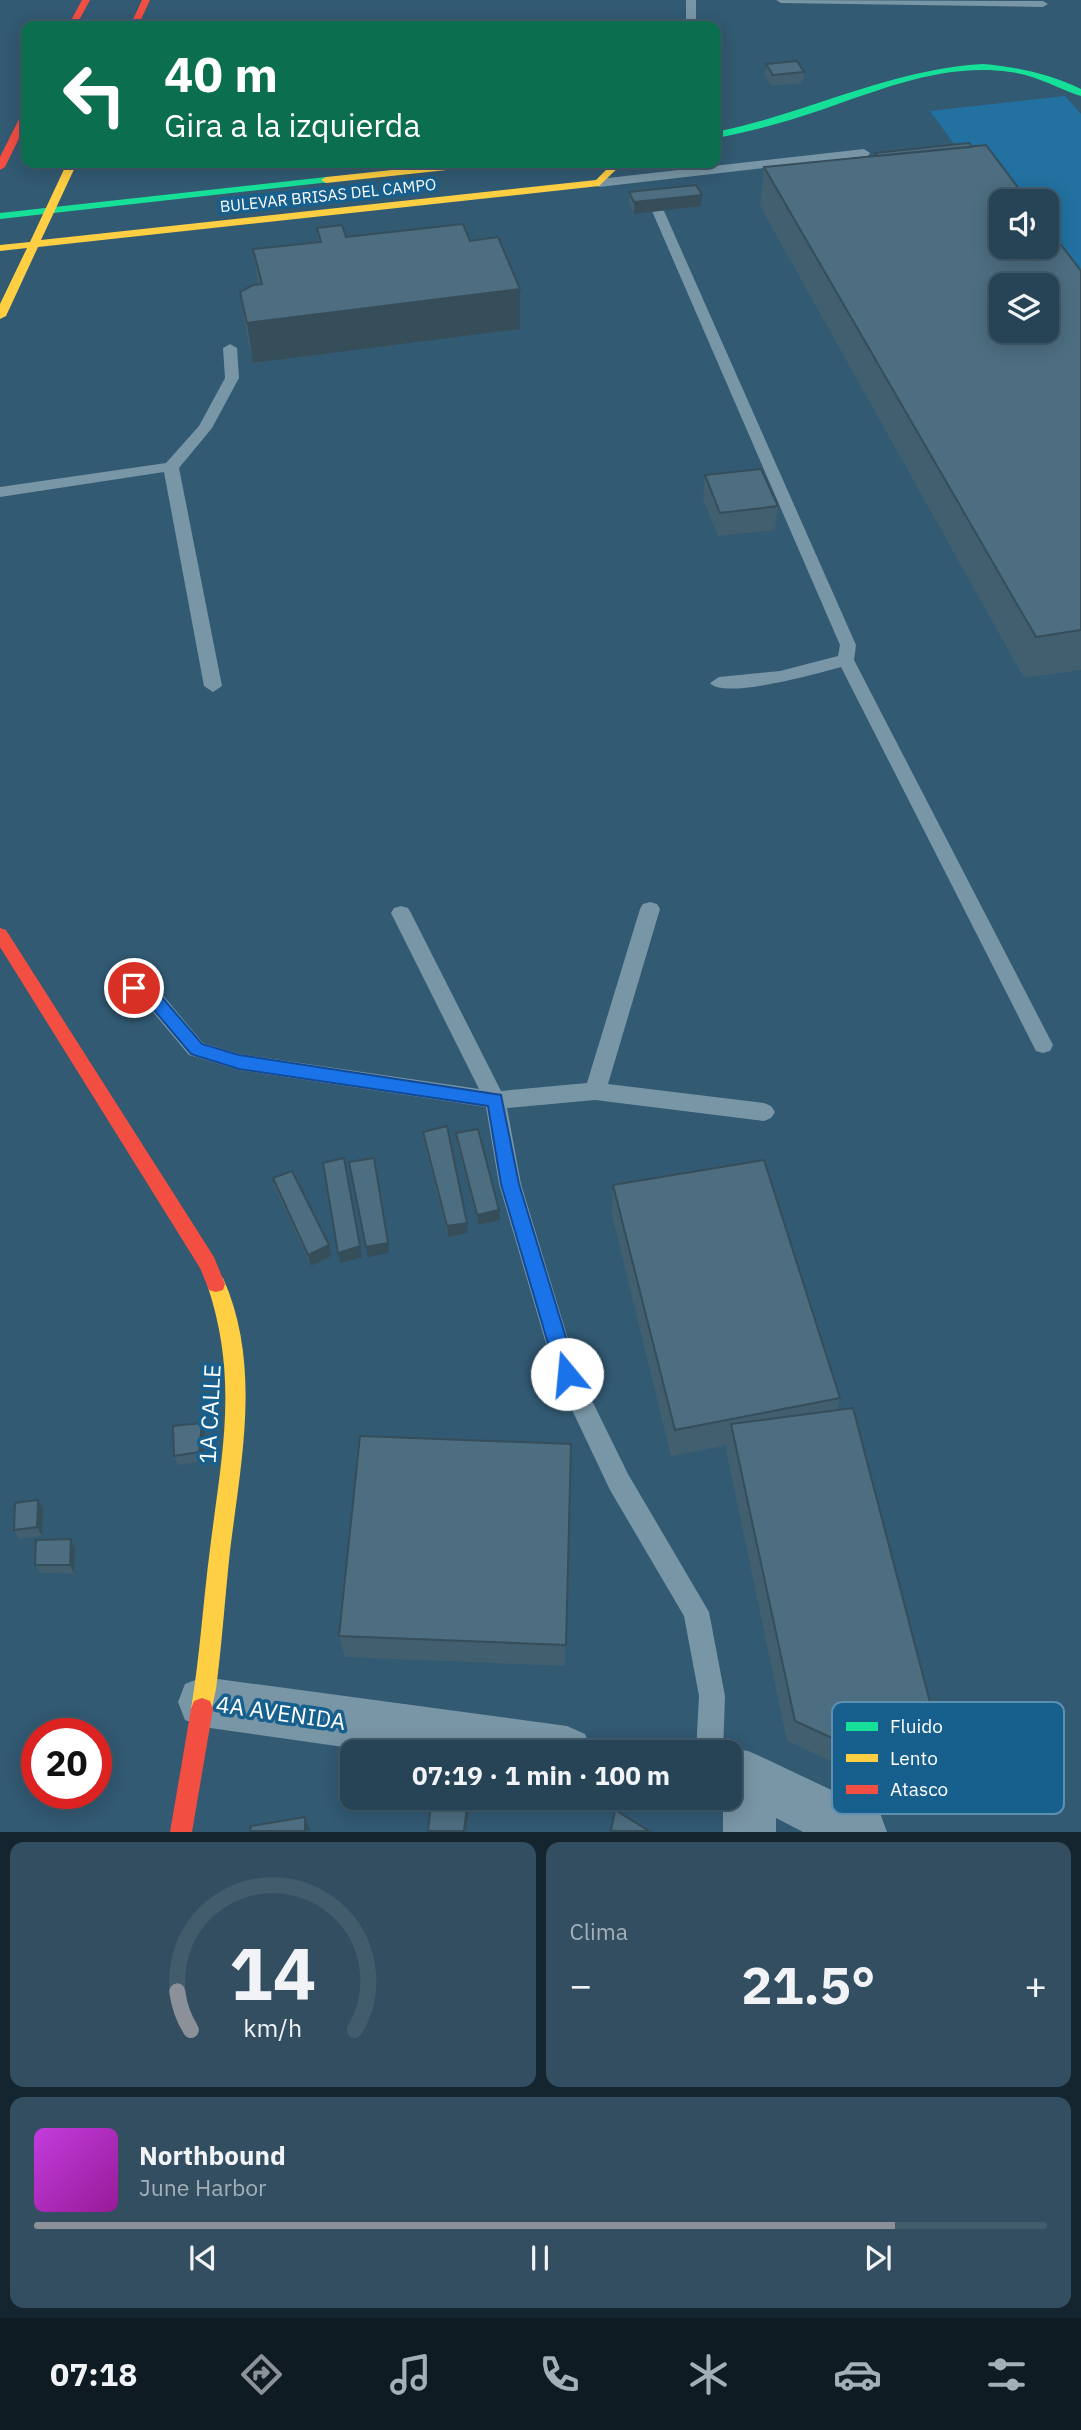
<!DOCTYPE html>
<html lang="es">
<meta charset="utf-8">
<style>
body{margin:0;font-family:"IBM Plex Sans",sans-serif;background:#324e60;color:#f1f3f6;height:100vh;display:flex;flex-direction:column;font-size:26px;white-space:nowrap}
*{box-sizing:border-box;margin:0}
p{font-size:23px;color:#a4b0b9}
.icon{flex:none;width:38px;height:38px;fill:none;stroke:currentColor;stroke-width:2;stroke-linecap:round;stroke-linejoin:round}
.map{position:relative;height:1832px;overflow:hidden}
.panel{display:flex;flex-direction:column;gap:10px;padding:10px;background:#15252f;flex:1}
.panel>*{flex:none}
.top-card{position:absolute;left:21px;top:21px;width:700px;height:147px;border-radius:14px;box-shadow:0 4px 18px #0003,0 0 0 2px #425c6c;background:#0b6e4f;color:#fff;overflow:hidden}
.tools{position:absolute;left:989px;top:189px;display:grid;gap:14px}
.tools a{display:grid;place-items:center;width:70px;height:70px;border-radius:14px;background:#264456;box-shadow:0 4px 18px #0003,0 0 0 2px #425c6c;font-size:35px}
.speed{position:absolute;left:21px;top:1718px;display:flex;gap:14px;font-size:35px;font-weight:700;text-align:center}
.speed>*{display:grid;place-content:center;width:91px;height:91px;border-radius:50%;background:#264456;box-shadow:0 4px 18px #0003,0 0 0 2px #425c6c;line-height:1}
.speed .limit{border:10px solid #d22;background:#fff;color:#111}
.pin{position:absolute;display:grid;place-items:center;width:60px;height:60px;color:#fff;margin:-30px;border:4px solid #fff;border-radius:50%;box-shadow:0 2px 7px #0007}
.me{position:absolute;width:77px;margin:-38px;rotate:343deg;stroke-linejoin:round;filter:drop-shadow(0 0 5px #0008)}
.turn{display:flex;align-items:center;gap:24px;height:147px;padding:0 28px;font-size:32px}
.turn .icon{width:91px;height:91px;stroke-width:2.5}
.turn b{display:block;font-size:49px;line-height:60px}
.big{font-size:52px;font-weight:700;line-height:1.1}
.panel .widget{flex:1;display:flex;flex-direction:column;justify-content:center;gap:10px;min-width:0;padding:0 24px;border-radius:14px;background:#324e60}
.panel .dial{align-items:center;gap:0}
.dial svg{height:182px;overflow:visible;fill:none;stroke:#425c6c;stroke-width:7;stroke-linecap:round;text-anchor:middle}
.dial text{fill:#f1f3f6;stroke:none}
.song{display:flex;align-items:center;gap:21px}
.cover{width:84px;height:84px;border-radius:10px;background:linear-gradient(135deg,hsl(290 70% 55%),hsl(300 70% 35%))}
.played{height:7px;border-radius:4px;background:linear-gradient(90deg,#8c9099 85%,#425c6c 85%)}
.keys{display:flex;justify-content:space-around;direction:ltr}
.heat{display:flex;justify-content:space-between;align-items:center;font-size:38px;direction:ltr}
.panel .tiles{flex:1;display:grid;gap:10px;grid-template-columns:1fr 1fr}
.widget:last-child{grid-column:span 2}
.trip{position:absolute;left:340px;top:1740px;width:402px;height:70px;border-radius:14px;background:#264456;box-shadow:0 4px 18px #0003,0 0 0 2px #425c6c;font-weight:700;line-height:70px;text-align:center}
.tabs{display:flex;height:112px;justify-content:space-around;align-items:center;background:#0f1b22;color:#a4b0b9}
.tabs .icon{width:49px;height:49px}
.tabs .selected{color:#8c9099}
.tabs b{font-size:32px;color:#f1f3f6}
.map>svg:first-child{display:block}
.green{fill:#2271a0}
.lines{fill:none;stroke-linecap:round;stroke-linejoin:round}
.lane{fill:#7996a6;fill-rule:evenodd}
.street{fill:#7996a6;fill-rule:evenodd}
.fast{fill:#16e098;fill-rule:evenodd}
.slow{fill:#ffcf43;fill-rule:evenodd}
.jam{fill:#f24e42;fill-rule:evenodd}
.wall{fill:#425f6f}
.shaded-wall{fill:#364d5a}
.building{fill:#4d6e81;stroke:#364d5a;stroke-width:2;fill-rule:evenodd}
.route{fill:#1a73e8;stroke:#114b97;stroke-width:2}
.labels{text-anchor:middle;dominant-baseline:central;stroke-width:7;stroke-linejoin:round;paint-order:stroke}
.far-street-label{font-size:16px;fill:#fff;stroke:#17608e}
.near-street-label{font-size:23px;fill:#fff;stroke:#17608e}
.key{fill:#17608e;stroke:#5d90b0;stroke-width:2}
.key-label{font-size:19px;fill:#fff}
</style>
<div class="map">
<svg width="1081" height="1832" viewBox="0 0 1081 1832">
<rect width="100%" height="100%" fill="#325a73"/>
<path class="green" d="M1065 96 1081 114V317L1046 247V201H1001V208L930 111Z"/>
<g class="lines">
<path class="lane" d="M686 0H696V26H686Z
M776 0 1043 1 1048 4 1043 7 781 3Z
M864 149 870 153 868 156 599 187 593 183 599 179Z
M658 207 664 211 856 645 854 660 1053 1045 1050 1051 1043 1053 1036 1051 841 667C820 673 723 700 710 683L719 677 780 671 838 656 840 645 652 211Z
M230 344 237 348 239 378 212 428 179 468 222 686 213 692 204 686 164 472 0 497V487L166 463 199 426 225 378 223 348Z
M650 902 657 904 660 909 608 1084 764 1103 771 1106 775 1112 771 1118 764 1121 595 1100 507 1108 521 1184 578 1372 628 1474 709 1612 725 1696 723 1752H696L699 1696 684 1616 610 1490 555 1374 499 1184 486 1107 239 1070 189 1055 147 1005 127 994 124 988 127 982 134 980 161 993 203 1043 239 1054 479 1089 391 913 394 908 401 906 408 908 411 913 501 1091 587 1083 640 909 643 904Z"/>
<path class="street" d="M203 1677 567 1726 585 1734 593 1752H379L203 1727 185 1720 178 1702 185 1684Z
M730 1748 748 1751 766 1759 880 1813 887 1832H803L776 1818V1832H723V1797H730V1752H721Z"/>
<path class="fast" d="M983 64C1018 67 1049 74 1081 89V96C1057 88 1036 75 1010 72 945 63 885 88 824 109 789 121 753 131 716 138V132C806 114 890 69 983 64Z
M326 177 330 178V182L0 219V213Z"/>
<path class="slow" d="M67 163H77L41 240 596 180 613 163H623L599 186 38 247 6 316 0 319V304L27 248 0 251V245L30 242Z
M458 163H489L484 166 326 183 321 180 326 177Z
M216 1276 223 1278C262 1365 241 1461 230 1551 225 1597 222 1644 216 1689L210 1717 202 1720 194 1717 191 1709C200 1656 203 1602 210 1549 222 1452 239 1380 207 1284L209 1278Z"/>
<path class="jam" d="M82 0H90L76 26H68Z
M142 0H150L138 26H130Z
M26 112V124L5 167 0 170V157L21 115Z
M0 928 6 930 214 1257 225 1284 223 1290 216 1292 209 1290 200 1268 0 947Z
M202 1698 210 1701 213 1709 192 1832H170L191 1709 194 1701Z"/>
</g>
<path class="wall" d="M766 64 804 72 803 83 772 86 765 75Z
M875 153 1081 271V670L1024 678 760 206 764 167 875 156Z
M629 192 702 195 701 206 634 214 629 203Z
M317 228 346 237 470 241 520 329 253 363 246 332 240 292 258 284 253 249 318 242Z
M705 475 778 506 775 530 718 536 703 499Z
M423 1132 468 1233 448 1237 424 1143Z
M456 1133 500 1220 478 1225 457 1144Z
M273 1178 329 1245 331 1256 311 1266 275 1188Z
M613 1185 840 1398 837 1410 954 1794 942 1812 787 1741 726 1450 727 1445 671 1456 612 1215Z
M202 1423 205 1433 203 1461 178 1465 174 1456Z
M571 1444 565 1666 345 1657 339 1636Z
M38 1500 43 1509 42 1536 19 1539 14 1530Z
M71 1539 75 1548 74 1574 40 1573 35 1565Z"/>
<path class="shaded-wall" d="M702 195 701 206 634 214V202Z
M520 289V329L253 363 247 323Z
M499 1210 500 1220 478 1225 477 1215Z
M467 1223 468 1233 448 1237 447 1226Z
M388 1243 389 1253 368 1257 366 1247Z
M329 1245 331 1256 311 1266 308 1255Z
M360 1246 362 1257 340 1263 338 1253Z
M202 1423 205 1433 203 1461 199 1452Z
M38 1500 43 1509 42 1536 37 1527Z
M71 1539 75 1548 74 1574 70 1565Z
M468 1797H470L466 1831H464Z
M305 1817 310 1830V1831H305Z"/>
<path class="building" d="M797 61 804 72 773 75 766 64Z
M969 143 972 147 878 156 875 153Z
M986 145 1028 201H1001V247H1046V225L1081 271V630L1036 637 764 167ZM1001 285H1046V331H1001Z
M696 185 702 195 634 202 629 192Z
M463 224 470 241 498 237 520 289 247 323 240 292 253 285 262 284 253 249 321 242 317 228 342 225 346 237Z
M761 469 778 506 720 513 705 475Z
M447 1126 467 1223 447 1226 423 1132Z
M478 1129 499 1210 477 1215 456 1133Z
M344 1158 360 1246 338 1253 323 1163Z
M374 1158 388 1243 366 1247 349 1162Z
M764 1160 840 1398 675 1430 613 1185Z
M292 1171 329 1245 308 1255 273 1178Z
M853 1408 954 1794 795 1721 731 1424Z
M202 1423 199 1452 174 1456 173 1426Z
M360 1436 571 1444 566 1645 339 1636Z
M38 1500 37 1527 14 1530 15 1503Z
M71 1539 70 1565H35L36 1540Z
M432 1797H468L464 1831H428Z
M615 1810 649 1831H611Z
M305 1817V1831H250L251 1826Z"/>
<path class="route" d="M134 981 160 995 202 1044 239 1055 501 1095 519 1184 577 1374 574 1380 567 1383 560 1380 557 1374 501 1184 488 1106 239 1069 197 1056 191 1054 149 1004 128 992 125 988 128 983Z"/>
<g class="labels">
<g class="far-street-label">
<text transform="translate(328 195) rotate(-6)">BULEVAR BRISAS DEL CAMPO</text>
</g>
<g class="near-street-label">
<text transform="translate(209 1414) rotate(-87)">1A CALLE</text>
<text transform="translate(281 1712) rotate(8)">4A AVENIDA</text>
</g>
</g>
<rect x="832" y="1702" width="232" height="112" rx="10" class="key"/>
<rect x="846" y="1722" width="32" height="9" fill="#16e098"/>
<rect x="846" y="1754" width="32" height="8" fill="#ffcf43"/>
<rect x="846" y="1785" width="32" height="9" fill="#f24e42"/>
<g class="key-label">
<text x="890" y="1733">Fluido</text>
<text x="890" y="1765">Lento</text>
<text x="890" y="1796">Atasco</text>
</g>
</svg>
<div class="tools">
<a><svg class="icon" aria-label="sound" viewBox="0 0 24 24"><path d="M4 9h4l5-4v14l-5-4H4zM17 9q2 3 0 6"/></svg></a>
<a><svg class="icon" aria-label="layers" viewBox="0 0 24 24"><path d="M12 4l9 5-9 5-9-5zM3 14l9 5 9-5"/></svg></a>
</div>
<div class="speed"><div class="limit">20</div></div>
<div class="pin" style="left:134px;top:988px;background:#d93025"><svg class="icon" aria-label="arrive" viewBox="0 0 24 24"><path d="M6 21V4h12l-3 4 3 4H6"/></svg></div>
<svg class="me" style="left:567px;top:1374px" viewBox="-20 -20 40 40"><circle r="19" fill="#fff"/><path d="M0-13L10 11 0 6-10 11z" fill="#1a73e8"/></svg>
<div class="trip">07:19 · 1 min · 100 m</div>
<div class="top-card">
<div class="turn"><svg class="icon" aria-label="left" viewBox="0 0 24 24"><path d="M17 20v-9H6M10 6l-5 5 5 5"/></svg><div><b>40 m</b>Gira a la izquierda</div></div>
</div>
</div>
<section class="panel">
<div class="tiles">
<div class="widget dial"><svg viewBox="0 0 100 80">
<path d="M14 69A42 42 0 1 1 86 69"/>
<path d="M14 69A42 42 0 0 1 8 52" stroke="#8c9099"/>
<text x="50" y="56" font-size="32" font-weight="700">14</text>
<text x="50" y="72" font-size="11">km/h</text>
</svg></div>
<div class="widget"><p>Clima</p>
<div class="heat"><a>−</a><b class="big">21.5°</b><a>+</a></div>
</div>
<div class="widget">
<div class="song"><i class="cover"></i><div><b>Northbound</b><p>June Harbor</p></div></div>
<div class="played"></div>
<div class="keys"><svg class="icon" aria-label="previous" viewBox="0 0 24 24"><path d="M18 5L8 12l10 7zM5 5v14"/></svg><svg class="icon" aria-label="pause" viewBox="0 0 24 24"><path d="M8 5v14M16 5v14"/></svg><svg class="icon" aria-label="next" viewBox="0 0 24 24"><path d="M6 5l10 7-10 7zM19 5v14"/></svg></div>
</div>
</div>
</section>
<nav class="tabs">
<b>07:18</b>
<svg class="icon selected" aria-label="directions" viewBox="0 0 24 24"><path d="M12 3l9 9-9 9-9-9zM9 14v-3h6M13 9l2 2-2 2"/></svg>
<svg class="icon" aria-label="music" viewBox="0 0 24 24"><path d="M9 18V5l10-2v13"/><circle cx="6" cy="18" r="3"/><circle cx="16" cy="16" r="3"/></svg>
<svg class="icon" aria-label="phone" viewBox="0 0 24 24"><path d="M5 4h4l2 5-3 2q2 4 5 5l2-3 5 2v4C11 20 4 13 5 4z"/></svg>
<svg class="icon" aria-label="climate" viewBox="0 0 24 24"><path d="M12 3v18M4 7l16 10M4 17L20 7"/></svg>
<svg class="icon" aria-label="car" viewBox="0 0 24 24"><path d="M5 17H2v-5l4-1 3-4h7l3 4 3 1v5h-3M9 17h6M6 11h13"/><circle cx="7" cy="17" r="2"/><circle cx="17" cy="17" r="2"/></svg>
<svg class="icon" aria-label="filters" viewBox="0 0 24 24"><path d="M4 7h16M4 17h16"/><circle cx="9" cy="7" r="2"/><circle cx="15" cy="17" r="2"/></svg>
</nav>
